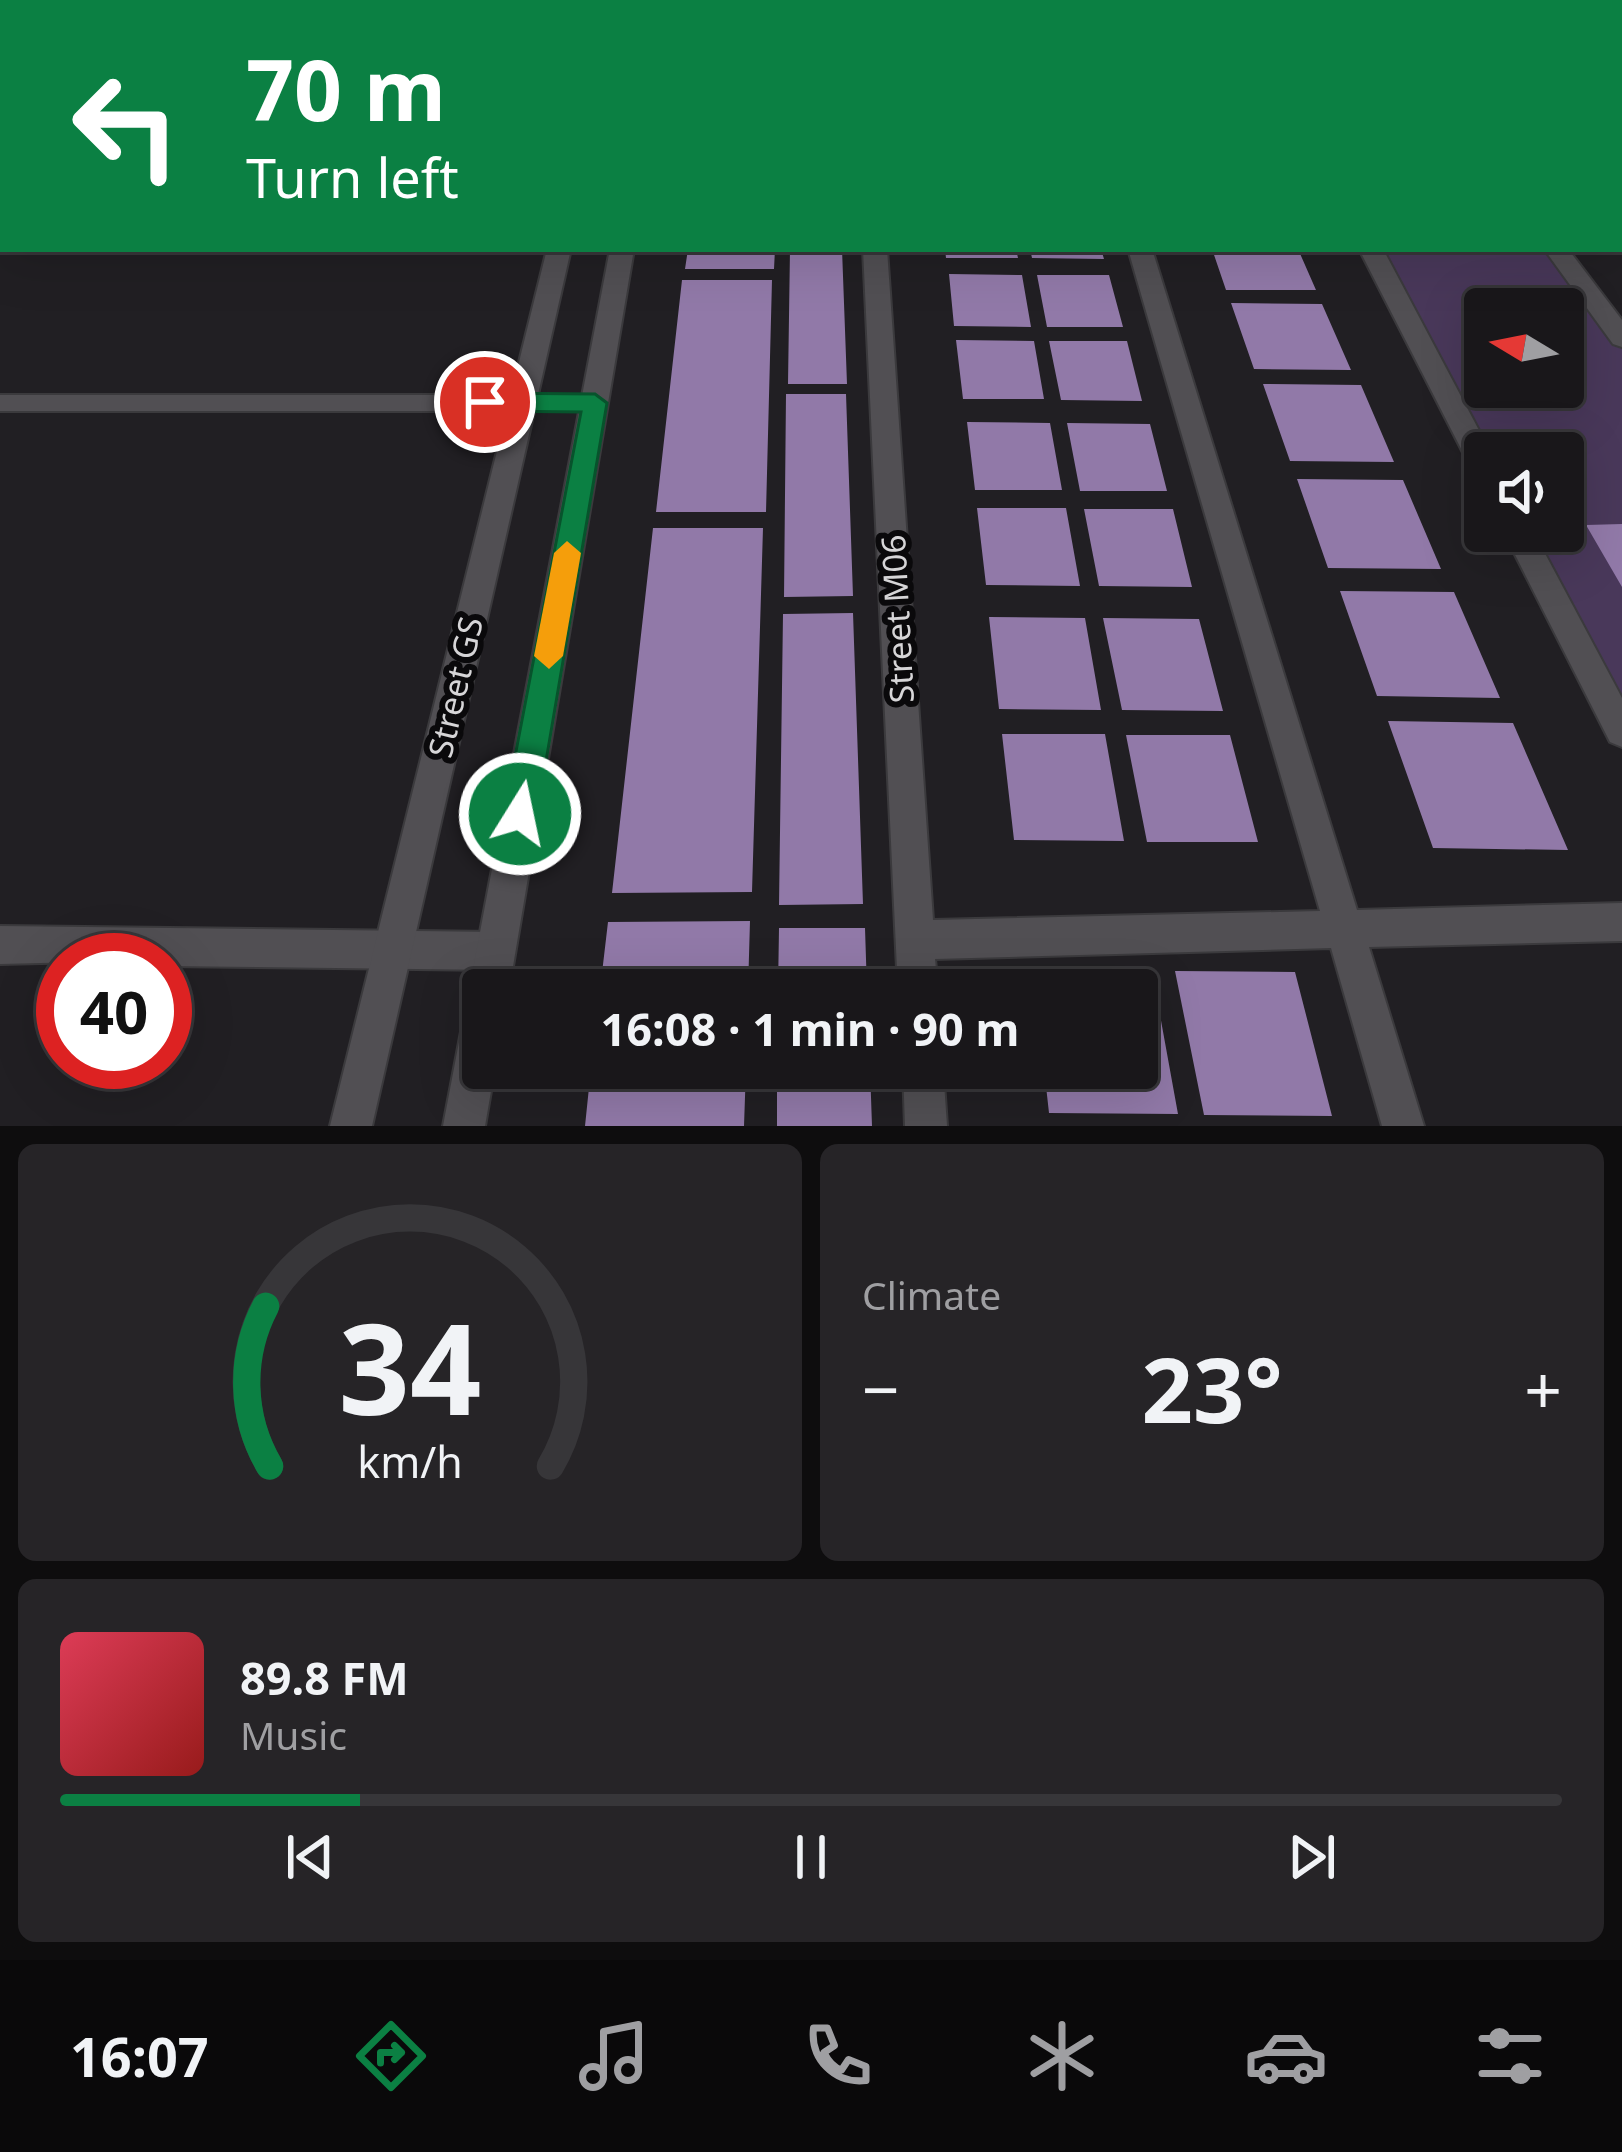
<!DOCTYPE html>
<meta charset="utf-8">
<style>
body{margin:0;font-family:"Noto Sans",sans-serif;background:#262427;color:#f1f3f6;height:100vh;display:flex;flex-direction:column;font-size:45px;white-space:nowrap}
*{box-sizing:border-box;margin:0}
p{font-size:39px;color:#9f9fa2}
.icon{flex:none;width:66px;height:66px;fill:none;stroke:currentColor;stroke-width:2;stroke-linecap:round;stroke-linejoin:round}
.map{position:relative;height:1126px;overflow:hidden}
.details{display:flex;flex-direction:column;gap:18px;padding:18px;background:#0e0d0e;flex:1}
.details>*{flex:none}
.banner{position:absolute;left:0px;top:0px;width:1623px;height:252px;box-shadow:0 12px 48px #0002,0 0 0 3px #373639;background:#0b8043;color:#fff;overflow:hidden}
.needle{width:78px;rotate:280deg}
.buttons{position:absolute;left:1464px;top:288px;display:grid;gap:24px}
.buttons a{display:grid;place-items:center;width:120px;height:120px;border-radius:12px;background:#19171a;box-shadow:0 12px 48px #0002,0 0 0 3px #373639;font-size:60px}
.speed{position:absolute;left:36px;top:933px;display:flex;gap:24px;font-size:60px;font-weight:700;text-align:center}
.speed>*{display:grid;place-content:center;width:156px;height:156px;border-radius:50%;background:#19171a;box-shadow:0 12px 48px #0002,0 0 0 3px #373639;line-height:1}
.speed .limit{border:18px solid #d22;background:#fff;color:#111}
.pin{position:absolute;display:grid;place-items:center;width:102px;height:102px;color:#fff;margin:-51px;border:6px solid #fff;border-radius:50%;box-shadow:0 3px 12px #0007}
.me{position:absolute;width:132px;margin:-66px;rotate:10deg;stroke-linejoin:round;filter:drop-shadow(0 0 9px #0008)}
.turn{display:flex;align-items:center;gap:42px;height:252px;padding:0 48px;font-size:54px}
.turn .icon{width:156px;height:156px;stroke-width:2.5}
.turn b{display:block;font-size:84px;line-height:102px}
.big{font-size:90px;font-weight:700;line-height:1.1}
.details .widget{flex:1;display:flex;flex-direction:column;justify-content:center;gap:18px;min-width:0;padding:0 42px;border-radius:18px;background:#262427}
.details .dial{align-items:center;gap:0}
.dial svg{height:312px;overflow:visible;fill:none;stroke:#373639;stroke-width:7;stroke-linecap:round;text-anchor:middle}
.dial text{fill:#f1f3f6;stroke:none}
.song{display:flex;align-items:center;gap:36px}
.cover{width:144px;height:144px;border-radius:18px;background:linear-gradient(135deg,hsl(350 70% 55%),hsl(0 70% 35%))}
.played{height:12px;border-radius:6px;background:linear-gradient(90deg,#0b8043 20%,#373639 20%)}
.keys{display:flex;justify-content:space-around;direction:ltr}
.heat{display:flex;justify-content:space-between;align-items:center;font-size:66px;direction:ltr}
.details .tiles{flex:1;display:grid;gap:18px;grid-template-columns:1fr 1fr}
.widget:last-child{grid-column:span 2}
.trip{position:absolute;left:462px;top:969px;width:696px;height:120px;border-radius:12px;background:#19171a;box-shadow:0 12px 48px #0002,0 0 0 3px #373639;font-weight:700;line-height:120px;text-align:center}
.tabs{display:flex;height:192px;justify-content:space-around;align-items:center;background:#0a090a;color:#9f9fa2}
.tabs .icon{width:84px;height:84px}
.tabs .active{color:#0b8043}
.tabs b{font-size:54px;color:#f1f3f6}
.map>svg:first-child{display:block}
.green{fill:#49385a;fill-rule:evenodd}
.building{fill:#9179a8}
.lines{fill:none;stroke-linecap:round;stroke-linejoin:round}
.service-casing{stroke:#3b3a3d;stroke-width:4}
.minor-casing{stroke:#3b3a3d;stroke-width:4}
.tertiary-casing{stroke:#3b3a3d;stroke-width:4}
.service{fill:#514f53;fill-rule:evenodd}
.minor{fill:#514f53;fill-rule:evenodd}
.tertiary{fill:#514f53;fill-rule:evenodd}
.route{fill:#0b8043;stroke:#07532c;stroke-width:3}
.slow{fill:#f59e0b}
.labels{text-anchor:middle;dominant-baseline:central;stroke-width:12;stroke-linejoin:round;paint-order:stroke}
.street-label{font-size:33px;fill:#d6d5d7;stroke:#0a090b}
</style>
<div class="map">
<svg width="1622" height="1126" viewBox="0 0 1622 1126">
<rect width="100%" height="100%" fill="#211f23"/>
<path class="green" d="M1371 249H1556L1622 338V731L1518 531H1563V453H1485ZM1485 309H1563V387H1485Z"/>
<path class="building" d="M688 249H775L774 269H685Z
M790 249H842L847 384H788Z
M945 249H1016L1018 258H946Z
M1030 249H1101L1104 259 1032 258Z
M1212 249H1298L1316 290H1226Z
M949 274 1022 275 1031 327 954 326Z
M1037 275H1109L1123 327H1047Z
M682 280H772L766 512H656Z
M1231 303 1322 304 1351 370 1254 369Z
M956 340 1034 341 1044 399H963Z
M1049 341H1127L1142 401 1061 400Z
M1263 384 1361 385 1394 462 1290 461Z
M786 394H846L853 596 784 597Z
M967 422 1050 423 1062 490H975Z
M1067 423 1150 424 1167 491H1080Z
M1297 479 1403 480 1441 569 1328 568Z
M977 508H1066L1080 586 986 585Z
M1084 509H1173L1192 587 1099 586Z
M1622 524V587L1586 525Z
M653 528H763L752 892 612 893Z
M1340 591 1454 592 1500 698 1377 696Z
M853 613 863 904 779 905 783 614Z
M989 617 1085 618 1101 710 999 709Z
M1103 618 1199 619 1223 711 1122 710Z
M1388 721 1513 723 1568 850 1433 848Z
M1002 734H1105L1124 841 1014 840Z
M1126 735H1230L1258 842H1147Z
M750 921 748 990H600L608 922Z
M779 928H865L867 990H778Z
M1033 970 1152 971 1178 1114 1049 1113 1044 1068H1137V990H1035Z
M1175 971 1295 972 1332 1116 1204 1115Z
M591 1068H746L744 1126H585Z
M777 1068H870L872 1126H777Z"/>
<g class="lines">
<g class="service-casing">
<path id="service" d="M0 395H594L605 403 594 411H0Z"/>
</g>
<g class="minor-casing">
<path id="minor" d="M851 0H869V3H851Z
M1057 0H1075L1076 3H1058Z
M1272 0H1290L1291 3H1273Z
M1326 0H1344L1346 3H1328Z
M1620 79H1622V91H1620Z
M863 249H887L933 920 1320 911 1128 249H1152L1357 910 1622 903V941L1369 947 1424 1126H1382L1331 948 935 959 938 990H898Z
M1359 249H1383L1491 453H1485V479L1475 476Z
M1544 249H1568L1622 320V347L1613 344Z
M1503 531H1533L1622 698V747L1610 742Z
M0 926 496 932 510 937 515 951 510 965 496 970 165 966V960L0 964Z
M903 1068H943L947 1126H905Z"/>
</g>
<g class="tertiary-casing">
<path id="tertiary" d="M610 0H628L609 3Z
M656 0H674V3H656Z
M547 249H571L372 1126H330Z
M610 249H634L509 990H483V1068H495L485 1126H443L463 1021 469 1007 476 1004 469 990Z"/>
</g>
<use href="#service" class="service"/>
<use href="#minor" class="minor"/>
<use href="#tertiary" class="tertiary"/>
</g>
<path class="route" d="M485 393 595 394 607 403 537 814 532 825 520 830 509 825 504 814 581 412 485 411 473 402Z"/>
<path class="slow" d="M567 541 581 553 563 656 549 669 534 656 554 553Z"/>
<g class="labels">
<g class="street-label">
<text transform="translate(897 619) rotate(-93)">Street M06</text>
<text transform="translate(455 687) rotate(-77)">Street GS</text>
</g>
</g>
</svg>
<div class="buttons">
<a><svg class="needle" viewBox="-14 -14 28 28"><path d="M0-13l5 13h-10z" fill="#e53935"/><path d="M0 13l5-13h-10z" fill="#9f9fa2"/></svg></a>
<a><svg class="icon" aria-label="sound" viewBox="0 0 24 24"><path d="M4 9h4l5-4v14l-5-4H4zM17 9q2 3 0 6"/></svg></a>
</div>
<div class="speed"><div class="limit">40</div></div>
<div class="pin" style="left:485px;top:402px;background:#d93025"><svg class="icon" aria-label="arrive" viewBox="0 0 24 24"><path d="M6 21V4h12l-3 4 3 4H6"/></svg></div>
<svg class="me" style="left:520px;top:814px" viewBox="-20 -20 40 40"><circle r="17" fill="#0b8043" stroke="#fff" stroke-width="3"/><path d="M0-11L8 9 0 5-8 9z" fill="#fff"/></svg>
<div class="trip">16:08 · 1 min · 90 m</div>
<div class="banner">
<div class="turn"><svg class="icon" aria-label="left" viewBox="0 0 24 24"><path d="M17 20v-9H6M10 6l-5 5 5 5"/></svg><div><b>70 m</b>Turn left</div></div>
</div>
</div>
<section class="details">
<div class="tiles">
<div class="widget dial"><svg viewBox="0 0 100 80">
<path d="M14 69A42 42 0 1 1 86 69"/>
<path d="M14 69A42 42 0 0 1 13 28" stroke="#0b8043"/>
<text x="50" y="56" font-size="32" font-weight="700">34</text>
<text x="50" y="72" font-size="11">km/h</text>
</svg></div>
<div class="widget"><p>Climate</p>
<div class="heat"><a>−</a><b class="big">23°</b><a>+</a></div>
</div>
<div class="widget">
<div class="song"><i class="cover"></i><div><b>89.8 FM</b><p>Music</p></div></div>
<div class="played"></div>
<div class="keys"><svg class="icon" aria-label="previous" viewBox="0 0 24 24"><path d="M18 5L8 12l10 7zM5 5v14"/></svg><svg class="icon" aria-label="pause" viewBox="0 0 24 24"><path d="M8 5v14M16 5v14"/></svg><svg class="icon" aria-label="next" viewBox="0 0 24 24"><path d="M6 5l10 7-10 7zM19 5v14"/></svg></div>
</div>
</div>
</section>
<nav class="tabs">
<b>16:07</b>
<svg class="icon active" aria-label="directions" viewBox="0 0 24 24"><path d="M12 3l9 9-9 9-9-9zM9 14v-3h6M13 9l2 2-2 2"/></svg>
<svg class="icon" aria-label="music" viewBox="0 0 24 24"><path d="M9 18V5l10-2v13"/><circle cx="6" cy="18" r="3"/><circle cx="16" cy="16" r="3"/></svg>
<svg class="icon" aria-label="phone" viewBox="0 0 24 24"><path d="M5 4h4l2 5-3 2q2 4 5 5l2-3 5 2v4C11 20 4 13 5 4z"/></svg>
<svg class="icon" aria-label="climate" viewBox="0 0 24 24"><path d="M12 3v18M4 7l16 10M4 17L20 7"/></svg>
<svg class="icon" aria-label="car" viewBox="0 0 24 24"><path d="M5 17H2v-5l4-1 3-4h7l3 4 3 1v5h-3M9 17h6M6 11h13"/><circle cx="7" cy="17" r="2"/><circle cx="17" cy="17" r="2"/></svg>
<svg class="icon" aria-label="filters" viewBox="0 0 24 24"><path d="M4 7h16M4 17h16"/><circle cx="9" cy="7" r="2"/><circle cx="15" cy="17" r="2"/></svg>
</nav>
